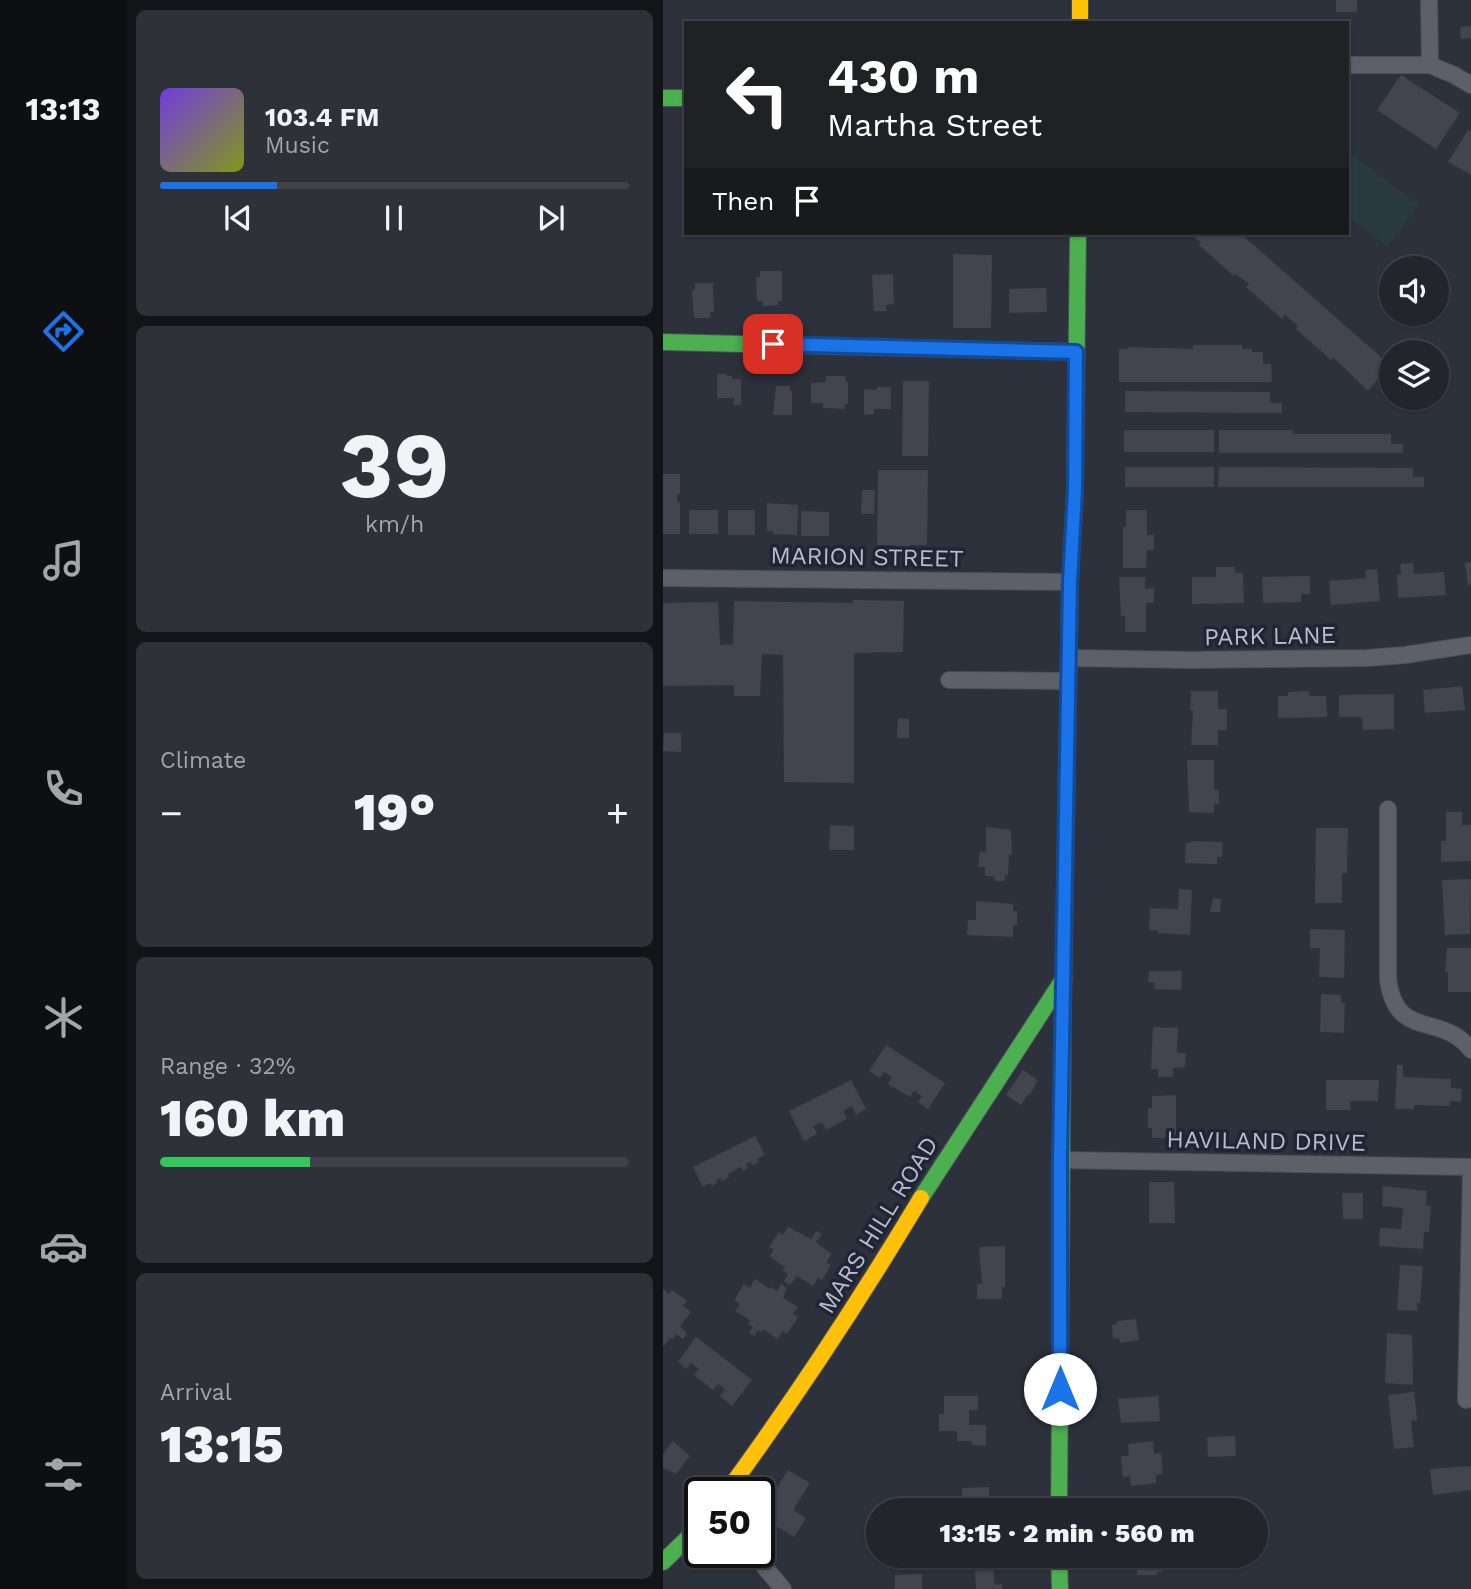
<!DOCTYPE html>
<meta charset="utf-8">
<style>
body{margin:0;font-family:"Work Sans",sans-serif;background:#2e3138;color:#f1f3f6;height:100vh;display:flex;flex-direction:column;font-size:26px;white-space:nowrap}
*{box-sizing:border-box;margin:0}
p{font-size:23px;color:#a2a5a9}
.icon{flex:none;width:38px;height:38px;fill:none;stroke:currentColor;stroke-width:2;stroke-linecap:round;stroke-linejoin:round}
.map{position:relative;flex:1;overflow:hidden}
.details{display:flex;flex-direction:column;gap:10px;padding:10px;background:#131418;width:537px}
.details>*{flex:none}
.banner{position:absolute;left:21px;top:21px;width:665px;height:214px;border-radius:0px;box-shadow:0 2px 5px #0004,0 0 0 2px #3f4248;background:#202124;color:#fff;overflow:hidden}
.tools{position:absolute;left:716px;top:256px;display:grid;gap:14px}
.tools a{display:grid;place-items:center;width:70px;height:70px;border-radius:50%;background:#22252c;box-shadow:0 2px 5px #0004,0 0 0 2px #3f4248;font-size:35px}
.speed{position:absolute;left:21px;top:1477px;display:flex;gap:14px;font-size:35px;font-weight:700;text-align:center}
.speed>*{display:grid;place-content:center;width:91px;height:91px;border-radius:50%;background:#22252c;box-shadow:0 2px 5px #0004,0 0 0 2px #3f4248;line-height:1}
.speed .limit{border:4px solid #111;border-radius:10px;background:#fff;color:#111}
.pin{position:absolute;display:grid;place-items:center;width:60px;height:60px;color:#fff;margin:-30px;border-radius:14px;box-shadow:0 4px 10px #0006}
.me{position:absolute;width:77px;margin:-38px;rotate:0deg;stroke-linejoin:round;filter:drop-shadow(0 0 5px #0008)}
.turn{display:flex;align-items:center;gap:24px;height:147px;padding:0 28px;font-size:32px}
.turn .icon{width:91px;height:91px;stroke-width:2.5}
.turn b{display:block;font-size:49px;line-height:60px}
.then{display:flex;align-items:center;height:66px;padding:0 28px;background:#0003;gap:14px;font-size:26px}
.big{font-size:52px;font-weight:800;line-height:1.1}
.details .widget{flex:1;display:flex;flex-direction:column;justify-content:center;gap:10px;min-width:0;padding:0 24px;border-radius:10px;background:#2e3138}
.details .dial{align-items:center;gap:0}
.dial b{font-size:91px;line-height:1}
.song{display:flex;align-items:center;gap:21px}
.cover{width:84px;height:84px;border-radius:10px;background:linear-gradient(135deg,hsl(260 70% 55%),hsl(70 70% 35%))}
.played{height:7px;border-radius:4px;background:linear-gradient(90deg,#1a73e8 25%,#3f4248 25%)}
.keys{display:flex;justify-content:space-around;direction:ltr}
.heat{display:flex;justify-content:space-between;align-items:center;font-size:38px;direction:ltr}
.charge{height:10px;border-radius:5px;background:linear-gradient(90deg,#34c759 32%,#3f4248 0)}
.trip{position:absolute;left:203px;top:1498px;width:402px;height:70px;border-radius:35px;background:#22252c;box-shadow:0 2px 5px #0004,0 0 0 2px #3f4248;font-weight:800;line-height:70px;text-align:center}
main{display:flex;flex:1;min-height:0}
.tabs{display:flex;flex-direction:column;width:126px;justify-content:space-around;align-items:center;background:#0e0f12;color:#a2a5a9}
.tabs .icon{width:49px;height:49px}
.tabs .active{color:#1a73e8}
.tabs b{font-size:32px;color:#f1f3f6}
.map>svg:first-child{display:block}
.green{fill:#2a3a41}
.building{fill:#42454f}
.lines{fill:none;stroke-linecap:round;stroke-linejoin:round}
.street-casing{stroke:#4b4e58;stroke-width:18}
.fast-casing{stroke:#4b4e58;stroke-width:18}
.slow-casing{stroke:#4b4e58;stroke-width:18}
.street{stroke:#5d6069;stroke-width:16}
.fast{stroke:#4caf50;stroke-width:16}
.slow{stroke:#ffc107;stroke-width:16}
.route-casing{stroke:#114b97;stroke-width:18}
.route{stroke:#1a73e8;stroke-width:12}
.labels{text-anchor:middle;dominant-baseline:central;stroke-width:7;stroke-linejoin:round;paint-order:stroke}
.street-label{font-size:24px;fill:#b8bccb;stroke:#202536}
</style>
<main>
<nav class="tabs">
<b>13:13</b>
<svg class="icon active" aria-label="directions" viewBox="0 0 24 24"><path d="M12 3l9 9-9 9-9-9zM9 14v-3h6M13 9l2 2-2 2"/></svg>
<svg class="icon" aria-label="music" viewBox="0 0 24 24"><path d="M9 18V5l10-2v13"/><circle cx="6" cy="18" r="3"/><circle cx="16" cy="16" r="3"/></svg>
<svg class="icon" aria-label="phone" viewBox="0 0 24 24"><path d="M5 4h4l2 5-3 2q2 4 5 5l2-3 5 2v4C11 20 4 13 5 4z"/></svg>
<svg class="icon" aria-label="climate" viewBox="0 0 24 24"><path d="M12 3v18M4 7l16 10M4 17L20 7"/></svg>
<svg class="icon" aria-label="car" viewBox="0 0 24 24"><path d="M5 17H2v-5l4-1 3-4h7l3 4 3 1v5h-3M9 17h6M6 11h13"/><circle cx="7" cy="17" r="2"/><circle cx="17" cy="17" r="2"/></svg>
<svg class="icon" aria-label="filters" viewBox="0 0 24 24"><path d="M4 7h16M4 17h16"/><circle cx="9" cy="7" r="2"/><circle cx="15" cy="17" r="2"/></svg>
</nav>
<section class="details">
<div class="widget">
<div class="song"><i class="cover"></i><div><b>103.4 FM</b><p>Music</p></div></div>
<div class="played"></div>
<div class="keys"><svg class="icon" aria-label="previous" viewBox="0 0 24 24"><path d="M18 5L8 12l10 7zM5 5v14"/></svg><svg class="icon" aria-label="pause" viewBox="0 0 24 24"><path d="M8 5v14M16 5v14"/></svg><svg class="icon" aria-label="next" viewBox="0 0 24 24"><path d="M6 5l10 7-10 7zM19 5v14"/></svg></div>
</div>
<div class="widget dial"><b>39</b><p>km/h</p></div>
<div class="widget"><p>Climate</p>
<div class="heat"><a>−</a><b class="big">19°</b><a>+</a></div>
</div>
<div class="widget"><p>Range · 32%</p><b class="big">160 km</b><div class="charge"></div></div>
<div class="widget"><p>Arrival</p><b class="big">13:15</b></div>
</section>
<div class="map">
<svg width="808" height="1589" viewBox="0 0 808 1589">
<rect width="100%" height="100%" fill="#2d313b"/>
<path class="green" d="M684 151 756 205 724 246 684 216Z"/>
<path class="building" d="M673 0H694V12H673Z
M808 26V38L798 39 797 27Z
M738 75 797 113 773 149 714 110Z
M805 130 808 132V175L785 162Z
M533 233H577L727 365 705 391 671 358 668 360 633 329 635 326 622 315 619 319 583 287 586 284 573 274 571 276 536 245 538 243 530 236Z
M290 254 329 255 328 328H290Z
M97 271H119V301H115V305L100 306V301H94L93 277H97Z
M230 274 231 304 223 305 224 311H211L209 275Z
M32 283H50L51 312H47L48 318H31L29 290H32Z
M383 288 384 312 346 313V289Z
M530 345H579V349H589V352H600V364H608L609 382H456V349H465V347L530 349Z
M54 374H64V376H69V379H78V405H70L71 398H54Z
M163 376H182L183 382H185V404H182V409L160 408V403H148V383L163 382Z
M240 381H266L265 456H239Z
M113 386H127V391H129V415H110Z
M214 387H228V409H211V414L201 415V389L214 390Z
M462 391 607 392V403H619V413L462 412Z
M461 430H551V452H461Z
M556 430H630L629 434H728V444H740V453H556Z
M462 467H551V487H462Z
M556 467 750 468V477H761V487H555Z
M215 470H265L264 545H247V555H231V545H214Z
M0 474H17V494H14V502H17V534H0Z
M199 490H212L211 514H198Z
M104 503 135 505 134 535 110 534V531H104Z
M26 510H55V534H26Z
M65 510H92V535H65Z
M463 510H484V535H491V550H484L483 568H460V527H463Z
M138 511 166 512V536H138Z
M808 562V584L805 585 802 563Z
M750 563 751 574 781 572 783 595 735 598 734 575 738 574 737 564Z
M553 567H572V573H580L581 603 529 604V577H553Z
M714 569 717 601 668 605 666 581 703 578 702 570Z
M647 576V594H638V602L600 603 599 577Z
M456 577H482V589L491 588V603H483V632H462V616H458Z
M190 600 241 601 240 652 191 653V783L121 782 120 655 99 654 97 696H71V685L0 686V603L55 602 57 645 70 644 71 601 190 603Z
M799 686 802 710 762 713 760 690Z
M528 691H555V709H564V730H555V745H528L530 711 527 710Z
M646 691V696H663L664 717 615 718V696H625V692Z
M731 694V729L700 730 699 717H676V695Z
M235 718 246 719V738H234Z
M1 733H18V752L0 751Z
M524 760H551V790H556V804H551V813L526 812Z
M783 812H799V825H808V861L778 862V841H783Z
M167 825 191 826V850H166Z
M323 827 348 830 349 855H346L345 875H342V881H331L332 877 322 876V867H315L317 851 323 852Z
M653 828H685L684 873H679V903H652Z
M528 841 560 842 559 857H554V864L522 863 523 843H528Z
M808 879 807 934 782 935 779 880Z
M516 889 529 890 527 935 495 933V930H486L487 908 515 909Z
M550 898 558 899 557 912H547Z
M313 901 350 904V911H354V925H350V937L304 935 305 920H313Z
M647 929 682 930 681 978 656 977 657 948H647Z
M784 948H808V992H785V972H782Z
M486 971H519L518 990 491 989 492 983 485 982Z
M658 994 678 995V1003H682L681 1033 657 1032Z
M490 1027 515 1028 514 1053H523L522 1067 510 1068V1077H495V1069H488Z
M223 1045 282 1083 265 1109 255 1102 259 1096 251 1091 247 1097 225 1084 229 1077 221 1072 217 1078 206 1071Z
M734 1065H740V1077L788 1079V1088L799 1089 798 1102 787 1101V1106L751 1105V1109H732Z
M360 1070 375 1080 367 1095 365 1094 358 1105 343 1095Z
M188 1080 203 1109 193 1115 189 1106 180 1111 184 1119 163 1130 159 1122 150 1126 154 1134 141 1141 126 1111Z
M663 1080H716L715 1101H687L688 1110H663Z
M513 1095V1138H489V1128H485V1108H489V1096Z
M92 1136 102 1155 94 1159 96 1162 89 1165 88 1162 83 1164 85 1168 80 1171 78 1167 65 1174 66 1177 59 1181 58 1178 53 1180 54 1183 49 1186 47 1183 40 1187 30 1167Z
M486 1182H511L512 1223H486Z
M720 1186 764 1191 763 1206H768L766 1232H761L760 1249 716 1246 717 1228 738 1229 740 1208 719 1206Z
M679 1193H700V1219H680Z
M125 1227 148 1239 153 1231 159 1234 153 1242 155 1244 169 1254 163 1262 168 1265 159 1280 155 1278 150 1286 134 1276 127 1285 121 1281 125 1274 120 1270 122 1267 106 1256 111 1250 106 1247 116 1232 120 1235Z
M342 1246V1287H339V1299H314V1284H319L316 1247Z
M737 1265 760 1266 757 1303H754V1311L734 1310Z
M92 1279 107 1289 108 1287 114 1291 118 1284 124 1288 120 1298 135 1307 130 1314 135 1317 124 1334 120 1331 115 1339 100 1329 98 1332 95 1330 91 1336 86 1333 90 1327 85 1324 87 1320 72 1311 77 1304 71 1300 81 1284 87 1288Z
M0 1289 6 1294 9 1290 24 1301 20 1306 28 1312 17 1326 24 1334 20 1339 13 1334 10 1339 7 1338 0 1347Z
M473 1319 476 1340 457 1343 456 1338 450 1339 449 1325 454 1324V1321Z
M724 1333 749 1335 750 1385 722 1383Z
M33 1337 89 1380 69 1406 57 1396 62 1389 55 1384 50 1390 31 1375 36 1369 28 1363 23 1369 15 1362Z
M751 1392 754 1420 748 1421 751 1447 731 1449 725 1395Z
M281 1396H315V1410H306V1425H323V1446L309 1445V1441H294V1431H276V1414H281Z
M495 1396 497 1421 458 1423 455 1399Z
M572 1436 573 1456 545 1457 544 1437Z
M10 1441 27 1456 13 1474 0 1468V1454Z
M490 1441 491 1454 498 1453 500 1474 493 1475V1483L468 1486 467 1476 460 1477 458 1456H466L465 1444Z
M808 1466V1490L770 1495 767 1469Z
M125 1470 147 1483 130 1510 143 1518 131 1537 96 1516Z
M326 1487V1510H300L299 1488Z
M474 1556H506V1563H499V1572H494V1575H474Z
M330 1570 332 1585 339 1584V1589H313L312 1571Z
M259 1574V1589H232V1575Z"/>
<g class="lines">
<g class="street-casing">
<path id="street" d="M766 0 767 65
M684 65H767L791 75 808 85
M0 578 407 582
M406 658 528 660 704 658 742 655 808 645
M286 680 405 681
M725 809V979C733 1042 779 1011 808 1050
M397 1160 808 1167
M803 1400 808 1175
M89 1552 120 1589"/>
</g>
<g class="fast-casing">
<path id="fast" d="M0 98H23
M0 342 413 352
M407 583 412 490 415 233
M258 1198 401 978
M396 1510 400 1007
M396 1556 397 1589
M0 1562 37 1526"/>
</g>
<g class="slow-casing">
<path id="slow" d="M417 0V23
M400 1007 407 583
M63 1493C133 1397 197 1300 258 1198"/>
</g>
<use href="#street" class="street"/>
<use href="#fast" class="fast"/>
<use href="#slow" class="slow"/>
</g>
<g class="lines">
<g class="route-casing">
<path id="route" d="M110 344 413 352 412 490 407 582 397 1160V1389"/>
</g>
<use href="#route" class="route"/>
</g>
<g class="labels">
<g class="street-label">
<text transform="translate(204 557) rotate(1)">MARION STREET</text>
<text transform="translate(607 636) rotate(-1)">PARK LANE</text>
<text transform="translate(603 1141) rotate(1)">HAVILAND DRIVE</text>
<text transform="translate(215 1225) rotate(-58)">MARS HILL ROAD</text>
</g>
</g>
</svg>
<div class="tools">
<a><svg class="icon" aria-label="sound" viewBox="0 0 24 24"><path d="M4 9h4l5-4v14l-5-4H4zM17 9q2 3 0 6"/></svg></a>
<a><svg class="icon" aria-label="layers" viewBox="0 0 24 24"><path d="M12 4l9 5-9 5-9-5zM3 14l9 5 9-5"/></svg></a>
</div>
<div class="speed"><div class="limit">50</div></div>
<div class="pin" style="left:110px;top:344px;background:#d93025"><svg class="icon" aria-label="arrive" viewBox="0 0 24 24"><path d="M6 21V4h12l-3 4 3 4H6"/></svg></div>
<svg class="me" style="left:397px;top:1389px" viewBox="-20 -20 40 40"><circle r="19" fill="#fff"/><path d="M0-13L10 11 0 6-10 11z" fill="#1a73e8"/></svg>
<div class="trip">13:15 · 2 min · 560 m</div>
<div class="banner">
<div class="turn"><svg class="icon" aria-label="left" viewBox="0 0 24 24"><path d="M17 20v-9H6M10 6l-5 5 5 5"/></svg><div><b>430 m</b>Martha Street</div></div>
<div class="then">Then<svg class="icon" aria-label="arrive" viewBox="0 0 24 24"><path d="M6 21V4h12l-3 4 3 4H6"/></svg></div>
</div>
</div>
</main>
